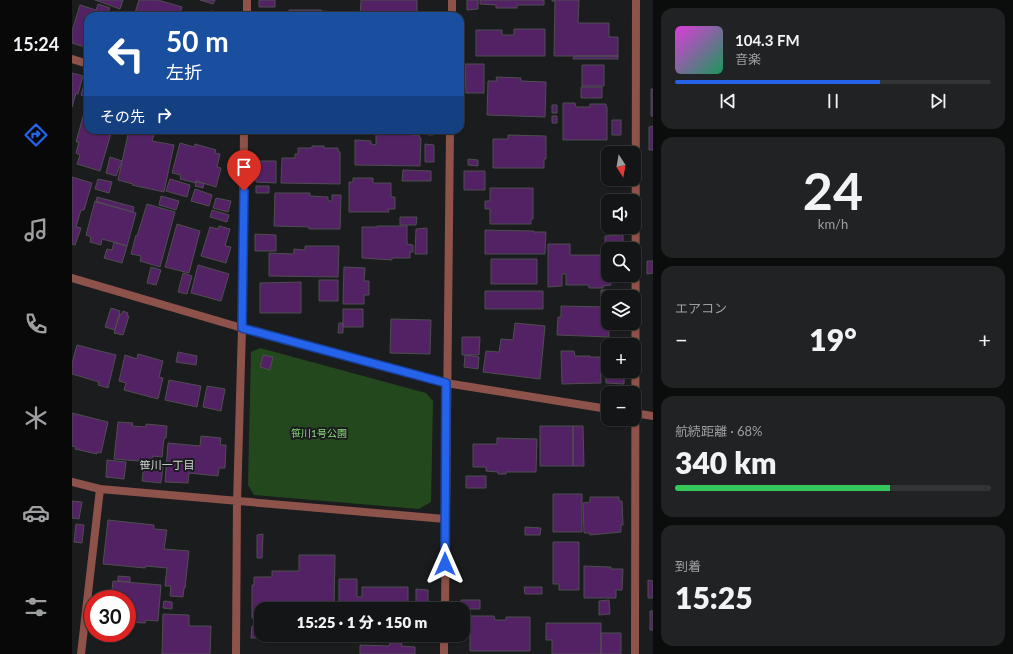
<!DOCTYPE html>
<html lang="ja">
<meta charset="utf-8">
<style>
body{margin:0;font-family:Lato,"Noto Sans JP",sans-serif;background:#212223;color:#f1f3f6;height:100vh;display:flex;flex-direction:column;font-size:15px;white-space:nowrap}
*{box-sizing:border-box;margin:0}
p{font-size:13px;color:#9d9fa1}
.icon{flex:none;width:22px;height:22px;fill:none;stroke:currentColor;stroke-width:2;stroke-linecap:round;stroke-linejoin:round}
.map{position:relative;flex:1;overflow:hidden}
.side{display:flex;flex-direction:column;gap:8px;padding:8px;background:#0b0c0c;width:360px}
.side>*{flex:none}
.hud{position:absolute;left:12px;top:12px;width:380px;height:122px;border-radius:12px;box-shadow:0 1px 3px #0004,0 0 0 1px #333435;background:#1a4fa0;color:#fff;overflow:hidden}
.needle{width:26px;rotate:169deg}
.tools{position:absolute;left:529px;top:146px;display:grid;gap:8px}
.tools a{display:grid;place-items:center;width:40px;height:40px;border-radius:8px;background:#141516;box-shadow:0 1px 3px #0004,0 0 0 1px #333435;font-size:20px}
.speed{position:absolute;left:12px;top:590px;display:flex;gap:8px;font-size:20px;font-weight:700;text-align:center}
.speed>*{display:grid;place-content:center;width:52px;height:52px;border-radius:50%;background:#141516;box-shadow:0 1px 3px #0004,0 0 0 1px #333435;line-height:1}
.speed .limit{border:6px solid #d22;background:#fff;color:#111}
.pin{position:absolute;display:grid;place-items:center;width:34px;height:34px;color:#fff;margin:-41px -17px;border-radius:50% 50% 50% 0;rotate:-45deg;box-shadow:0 0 4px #0007}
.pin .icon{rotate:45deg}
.me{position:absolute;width:44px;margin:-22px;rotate:0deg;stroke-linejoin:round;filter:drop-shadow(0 0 3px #0008)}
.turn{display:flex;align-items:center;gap:14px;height:84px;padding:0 16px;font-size:18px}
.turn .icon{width:52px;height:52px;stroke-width:2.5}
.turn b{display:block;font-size:28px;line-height:34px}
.then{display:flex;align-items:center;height:38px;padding:0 16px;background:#0003;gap:8px;font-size:15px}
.big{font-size:30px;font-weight:800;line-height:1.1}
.side .widget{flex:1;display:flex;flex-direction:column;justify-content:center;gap:6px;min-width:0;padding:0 14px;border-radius:12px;background:#212223}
.side .dial{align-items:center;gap:0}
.dial b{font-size:52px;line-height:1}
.song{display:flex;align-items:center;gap:12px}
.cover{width:48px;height:48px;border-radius:6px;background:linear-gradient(135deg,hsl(300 70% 55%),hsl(150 70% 35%))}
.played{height:4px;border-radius:2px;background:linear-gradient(90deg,#2563eb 65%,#333435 65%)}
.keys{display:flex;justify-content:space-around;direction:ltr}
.heat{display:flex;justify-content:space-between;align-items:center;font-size:22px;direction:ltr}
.charge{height:6px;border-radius:3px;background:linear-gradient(90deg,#34c759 68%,#333435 0)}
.trip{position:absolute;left:182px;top:602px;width:216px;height:40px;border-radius:12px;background:#141516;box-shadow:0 1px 3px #0004,0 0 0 1px #333435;font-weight:800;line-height:40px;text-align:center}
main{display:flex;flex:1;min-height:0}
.tabs{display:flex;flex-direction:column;width:72px;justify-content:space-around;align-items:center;background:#080809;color:#9d9fa1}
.tabs .icon{width:28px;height:28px}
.tabs .on{color:#2563eb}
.tabs b{font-size:18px;color:#f1f3f6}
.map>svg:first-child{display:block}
.green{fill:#23481d}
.building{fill:#532264;stroke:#4f4e50}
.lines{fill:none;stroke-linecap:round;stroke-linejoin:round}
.street{stroke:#8d524a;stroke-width:8}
.route-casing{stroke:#184099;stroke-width:10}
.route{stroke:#2563eb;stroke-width:7}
.labels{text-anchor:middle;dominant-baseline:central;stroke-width:4;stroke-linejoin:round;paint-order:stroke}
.park-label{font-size:10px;fill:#8ada7c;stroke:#1b1c1e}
.neighbourhood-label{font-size:11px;fill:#d7d8d9;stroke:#1b1c1e}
</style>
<main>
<nav class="tabs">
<b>15:24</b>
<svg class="icon on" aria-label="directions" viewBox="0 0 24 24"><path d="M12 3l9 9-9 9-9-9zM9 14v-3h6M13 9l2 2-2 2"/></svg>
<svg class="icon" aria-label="music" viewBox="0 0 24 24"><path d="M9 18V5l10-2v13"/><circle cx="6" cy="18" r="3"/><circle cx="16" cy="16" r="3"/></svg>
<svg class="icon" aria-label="phone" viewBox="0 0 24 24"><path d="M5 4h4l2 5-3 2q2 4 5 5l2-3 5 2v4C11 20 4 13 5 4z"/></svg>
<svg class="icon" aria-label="climate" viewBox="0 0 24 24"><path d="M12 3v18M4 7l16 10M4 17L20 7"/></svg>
<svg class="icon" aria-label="car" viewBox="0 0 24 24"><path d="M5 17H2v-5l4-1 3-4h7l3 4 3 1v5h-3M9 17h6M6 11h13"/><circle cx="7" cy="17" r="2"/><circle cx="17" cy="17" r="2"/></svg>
<svg class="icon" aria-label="filters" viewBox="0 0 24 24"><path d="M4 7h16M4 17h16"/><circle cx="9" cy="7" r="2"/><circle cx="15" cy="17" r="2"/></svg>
</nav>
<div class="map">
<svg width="581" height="654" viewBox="0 0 581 654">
<rect width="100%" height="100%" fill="#1b1c1e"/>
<path class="green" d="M188 348 354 393 361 401 359 502 347 509 182 495 176 485 179 352Z"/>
<path class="building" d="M23 0H51L48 9Z
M67 0H86L110 7 107 16H62Z
M128 0H143L141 4Z
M187 0H203V7H187Z
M289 0H345V13H331V16H288Z
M395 0H406V9L395 10Z
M408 0H472V5H445V8H424V5L408 4Z
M480 0H507L506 23H537V37H546V56H482L483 1H480Z
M26 4 38 8 36 13 46 16H16V48L0 43V31L8 5 24 10Z
M217 10H249V11L265 12V16H217Z
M139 11 146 12V16H139Z
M442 29H473V56H404V30H430V35H442Z
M502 56H546V59H501Z
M393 64H412V93H394Z
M510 65H532V86H510Z
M0 73 11 76 6 94 4 93 0 107Z
M14 77 16 78V97L9 95Z
M424 77 449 78V81L474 82 473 117 415 115 416 81H425Z
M509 87H530V98H509Z
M579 89H581V116H579Z
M491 103H503L504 107H518V104H534V107H535V140H491Z
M480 105H485V113H480Z
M14 106H16V130H40L28 171 5 164 8 155 4 153 7 142H4Z
M480 116H485V123H480Z
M540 120H549V135H540Z
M581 126V150H577V127Z
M57 130 82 134 80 141 102 145 92 192 60 185 61 184 46 180Z
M197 130H265V133H197Z
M342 130H362V134L361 133V135H356V133H342Z
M307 132 340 133V135H347L348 138H349L348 166 283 165V140L299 141V144L304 145V134H307Z
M436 135 474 136V159H472V168H421V139H436Z
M108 143 122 147 123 144 144 150 143 153 148 154 145 167 149 168 144 187 124 181V183L108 179 109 175 100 173Z
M353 144 362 145V162H353Z
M240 146H252V148H266V151L268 152V184L209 183 210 158H223V154H226V148H240Z
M38 157 50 161 44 176 34 173Z
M396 159 406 160V166L396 165Z
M184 161H204V183L184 182Z
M331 170 359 171V181H330Z
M392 171H413V190H392Z
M0 177 20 183 12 210H9L4 227 9 228 3 245 0 244Z
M281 178H301V183H319V197H323V209H316L317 212H277V182H281Z
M26 179 40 182 37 193 23 189Z
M98 179 118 185 115 197 94 191Z
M124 181 132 184 131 188 123 186Z
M184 186H197V193H184Z
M418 188H461V219H459V224H418V209H413V201H418Z
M123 189 140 195 137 206 119 201Z
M203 193H238V196L256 197V201H260V195H269L268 229H237V227L202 226Z
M89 196 107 201 104 210 87 205Z
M25 197 62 207 61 212 24 202Z
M144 198 159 201 156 212 141 208Z
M23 201 64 213 55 246 30 239 29 245 18 242 19 237 14 235Z
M75 204 103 212 88 267 68 261 69 256 59 254 64 235 65 236Z
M140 210 157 215 155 222 138 217Z
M328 217H345L344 225H328Z
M105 224 128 231 117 273 93 267Z
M147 226 158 229 153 246 159 247 154 263 129 256 138 227 146 229Z
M305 226H335V244L341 245V252H338V258H320V260L290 258V227H305Z
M355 228V254H343L344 229Z
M413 230 462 231V232H474L473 254H413Z
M183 234 204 235V251H183Z
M551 235V249H536V254H533V236Z
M42 242 55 246 50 263 32 258 35 249 40 250Z
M476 244H498V255H536V275H542V282H539V285L531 286V288H517L516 285H494V274H490V286L476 287Z
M233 246H267L266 277 197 276V253L222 254V249L233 250Z
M419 259H465V284H419Z
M575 261H581V273L575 274Z
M126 265 157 274 149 301 119 293Z
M79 267 89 270 84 285 75 283Z
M272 267 293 268 292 281H297V295H292V304H271Z
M111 273 120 276 115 294 106 292Z
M247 280H266V301H247Z
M229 282V313H188V283Z
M529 290H553V297H536V303H529Z
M413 291H471V309H413Z
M489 306 536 307 537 337 485 335 486 317H489Z
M39 308 48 311 43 330 33 327Z
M271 309H291V327H271Z
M51 311 56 313 55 316H57L51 335 42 333 48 314H50Z
M319 319 359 320 358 354 318 353Z
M267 323H271V333H266Z
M443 323 473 326 468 379 411 372 414 351 427 352 429 339 441 340Z
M390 337H408L407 355H390Z
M5 345 44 355 36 388 26 385 27 382 0 374V363Z
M489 351H502L503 356H518V357H528L529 383 490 384Z
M106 352 125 356 124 365 104 362Z
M66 354 91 361 87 377 91 378 86 399 52 390 54 383 47 381 53 355 65 359Z
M191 355 201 357 198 370 188 367Z
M393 355 407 357 406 369 392 367Z
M534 355H536V371H552V384L534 383Z
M97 380 129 386 125 407 93 400Z
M135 386 153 389 149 411 131 407Z
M0 413 36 422 29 453 25 452V454L3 449 4 447 0 446Z
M46 422 61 423 60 426 74 427V424L95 426 94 438H92L90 457 81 456 80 462 42 459Z
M468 426H501V466H468Z
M501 426H511L512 466H501Z
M129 436 149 438 148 445H154L153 468H147L146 476 117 473 116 483 93 482 96 443 128 446Z
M425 438 465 439 464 472H434V474H426V472L414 471V467H401V444H425Z
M35 460 54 462 52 479 34 477Z
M72 464 91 466 89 483 70 481Z
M394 476H414V488H394Z
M481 494H510V532H481Z
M518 497H547V501H550L551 525H549V532L518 535V533H512L511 503 518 502Z
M0 501 10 502 7 519 0 518Z
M36 520 82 525V529L95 530 92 549 117 551 113 588H112L111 597 98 596 99 586H93L95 568 74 566 73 568 31 564Z
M4 524 12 525 10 543 2 542Z
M453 527 469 528 468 535H453Z
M191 534 190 558H185V535Z
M481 542H507V590H487V584H481Z
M227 555H263L262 609H189V618H180V585H182V577H200V571H227Z
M512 566 539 567V569H551L550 590H544V598H512Z
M46 576 58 577V582L46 581Z
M267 579H285V597H290V587H336V609H267Z
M576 580 581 581V598H576Z
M41 581 89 585 86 621 74 620 73 623 55 622V599H39Z
M452 587H470V594H453Z
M344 589 356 590V603H344Z
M389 600H408V609H389Z
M537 600 538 614 527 615V601Z
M92 601 100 602V609L91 608Z
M578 611H581V630H578Z
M91 614 117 615V626H139L138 654H90Z
M398 616H422L423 620H434V617H458V651H398Z
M474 623H529V654H480V640H474Z
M180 626H189V635H200V638H179Z
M529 633H549V654H529Z
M318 643H330L329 646 343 647V654H288V645L317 646Z"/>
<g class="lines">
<path class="street" d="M175 16V0
M380 16V0
M0 59 16 64
M0 278 170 328 374 383 536 409
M562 413 581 416
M0 482 28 489 373 519
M373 609 378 130
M9 654 28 489
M164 654 165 502 170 328 172 130
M372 654V635
M563 654 564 0"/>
</g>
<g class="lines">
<g class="route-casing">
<path id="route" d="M172 191 170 328 374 383 373 564"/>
</g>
<use href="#route" class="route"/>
</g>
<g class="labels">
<g class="park-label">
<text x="247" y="433">笹川1号公園</text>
</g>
<g class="neighbourhood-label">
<text x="95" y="464">笹川一丁目</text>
</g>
</g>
</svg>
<div class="tools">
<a><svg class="needle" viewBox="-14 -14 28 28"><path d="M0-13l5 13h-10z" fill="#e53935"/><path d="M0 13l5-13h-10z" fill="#9d9fa1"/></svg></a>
<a><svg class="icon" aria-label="sound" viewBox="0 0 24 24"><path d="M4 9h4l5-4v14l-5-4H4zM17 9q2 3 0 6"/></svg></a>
<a><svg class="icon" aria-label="search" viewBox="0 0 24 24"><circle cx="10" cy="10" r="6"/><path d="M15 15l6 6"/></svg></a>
<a><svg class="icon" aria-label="layers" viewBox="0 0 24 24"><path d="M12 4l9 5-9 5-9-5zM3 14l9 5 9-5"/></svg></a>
<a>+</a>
<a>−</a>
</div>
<div class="speed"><div class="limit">30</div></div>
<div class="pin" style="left:172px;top:191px;background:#d93025"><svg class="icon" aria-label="arrive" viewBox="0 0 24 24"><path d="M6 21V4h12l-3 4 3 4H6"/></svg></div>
<svg class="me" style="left:373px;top:564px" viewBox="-20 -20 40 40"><path d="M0-17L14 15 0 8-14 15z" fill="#2563eb" stroke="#fff" stroke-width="4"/></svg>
<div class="trip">15:25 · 1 分 · 150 m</div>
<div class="hud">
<div class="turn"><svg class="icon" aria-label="left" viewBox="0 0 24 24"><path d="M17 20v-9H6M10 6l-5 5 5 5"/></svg><div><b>50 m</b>左折</div></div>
<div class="then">その先<svg class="icon" aria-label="right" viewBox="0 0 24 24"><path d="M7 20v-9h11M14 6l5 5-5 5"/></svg></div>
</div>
</div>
<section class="side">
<div class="widget">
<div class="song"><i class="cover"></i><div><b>104.3 FM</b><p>音楽</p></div></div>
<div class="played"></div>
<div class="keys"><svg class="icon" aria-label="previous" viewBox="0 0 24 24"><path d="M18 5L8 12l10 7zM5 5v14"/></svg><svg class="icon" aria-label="pause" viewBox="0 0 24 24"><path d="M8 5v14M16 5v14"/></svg><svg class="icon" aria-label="next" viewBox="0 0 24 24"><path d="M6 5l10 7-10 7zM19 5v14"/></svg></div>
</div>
<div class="widget dial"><b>24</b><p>km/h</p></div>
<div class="widget"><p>エアコン</p>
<div class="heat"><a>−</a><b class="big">19°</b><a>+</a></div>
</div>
<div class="widget"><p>航続距離 · 68%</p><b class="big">340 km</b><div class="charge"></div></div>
<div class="widget"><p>到着</p><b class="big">15:25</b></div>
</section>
</main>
